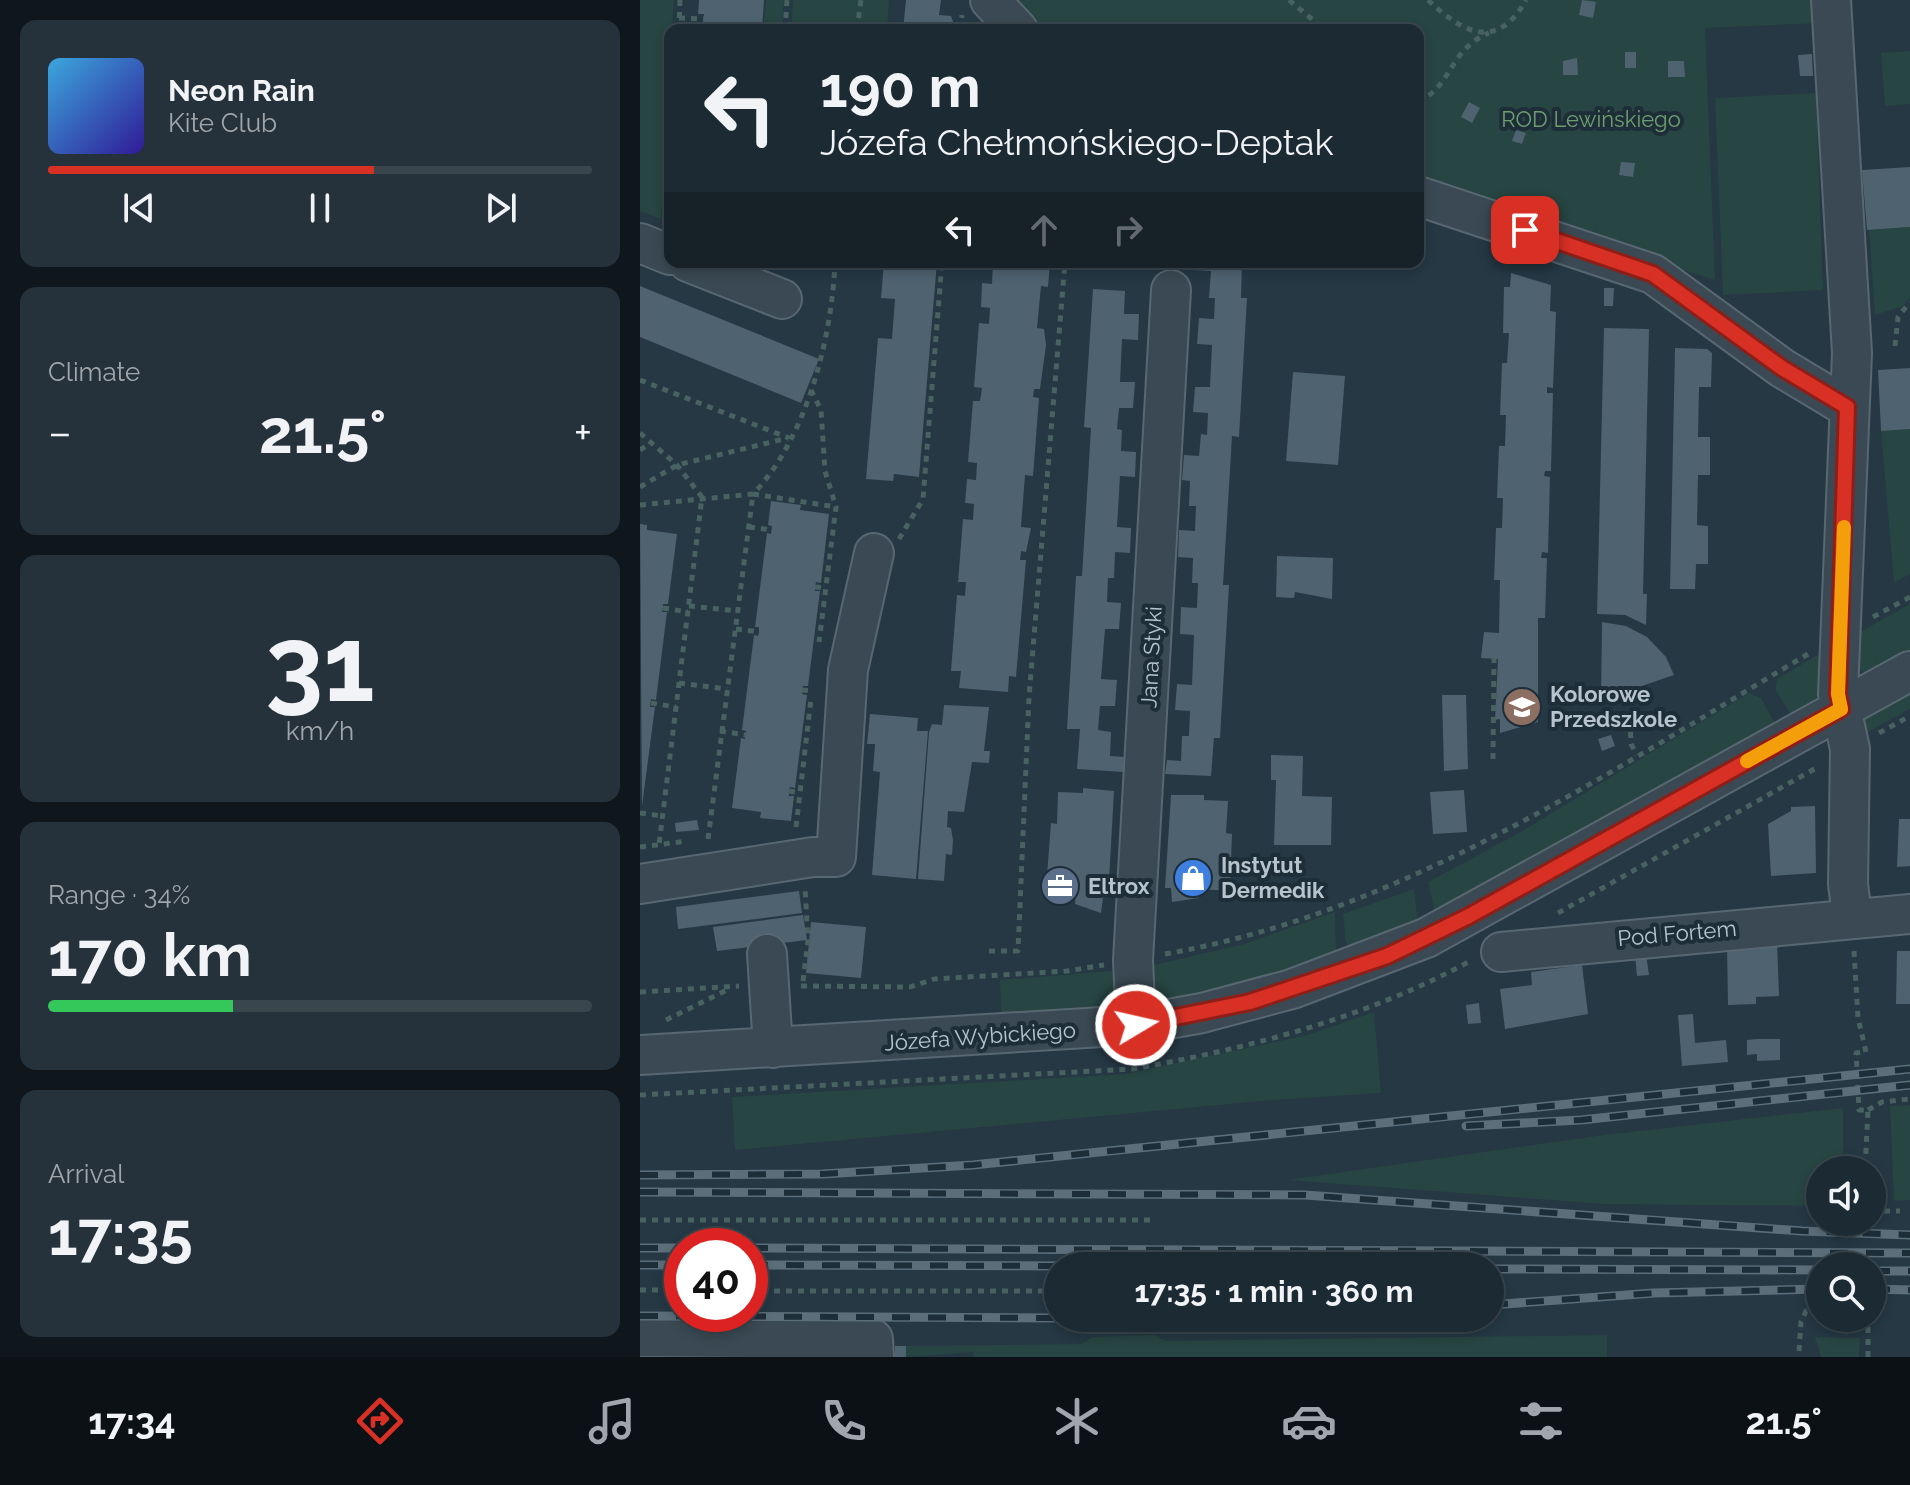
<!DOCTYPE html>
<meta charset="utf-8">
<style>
body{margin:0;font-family:Raleway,sans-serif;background:#25323b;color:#f1f3f6;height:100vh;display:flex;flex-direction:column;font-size:30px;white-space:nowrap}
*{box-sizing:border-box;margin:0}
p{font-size:26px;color:#a0a7ac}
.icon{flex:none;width:44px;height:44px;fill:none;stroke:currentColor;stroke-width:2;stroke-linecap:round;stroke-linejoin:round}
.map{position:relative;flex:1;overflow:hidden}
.side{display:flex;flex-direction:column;gap:20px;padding:20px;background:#0f171c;width:640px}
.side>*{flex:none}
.banner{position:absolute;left:24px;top:24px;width:760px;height:244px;border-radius:16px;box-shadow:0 4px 12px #0003,0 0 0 2px #3a464e;background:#1c2a33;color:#f1f3f6;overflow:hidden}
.fabs{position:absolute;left:1166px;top:1156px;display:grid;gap:16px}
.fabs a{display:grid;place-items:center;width:80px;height:80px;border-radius:50%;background:#1c2a33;box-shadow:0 4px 12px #0003,0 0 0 2px #3a464e;font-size:40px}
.speed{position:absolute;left:24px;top:1228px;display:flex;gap:16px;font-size:40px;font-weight:700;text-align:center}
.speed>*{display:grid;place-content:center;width:104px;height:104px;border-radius:50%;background:#1c2a33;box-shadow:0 4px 12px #0003,0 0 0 2px #3a464e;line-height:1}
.speed .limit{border:12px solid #d22;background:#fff;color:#111}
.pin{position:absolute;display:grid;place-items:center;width:68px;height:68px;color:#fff;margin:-34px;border-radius:16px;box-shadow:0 4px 12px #0006}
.me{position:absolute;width:88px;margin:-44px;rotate:81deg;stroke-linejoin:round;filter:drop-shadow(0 0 6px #0008)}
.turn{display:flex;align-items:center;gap:28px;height:168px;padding:0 24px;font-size:36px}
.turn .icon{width:104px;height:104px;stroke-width:2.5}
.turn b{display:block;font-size:56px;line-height:68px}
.lanes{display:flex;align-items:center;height:76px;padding:0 24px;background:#0003;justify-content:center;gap:40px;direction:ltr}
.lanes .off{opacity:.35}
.big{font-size:60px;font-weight:700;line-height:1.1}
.side .widget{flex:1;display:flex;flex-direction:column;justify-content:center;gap:12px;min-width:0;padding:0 28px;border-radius:16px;background:#25323b}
.side .dial{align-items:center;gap:0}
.dial b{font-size:104px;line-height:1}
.song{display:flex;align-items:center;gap:24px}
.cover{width:96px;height:96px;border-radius:12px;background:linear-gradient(135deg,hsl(200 70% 55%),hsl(250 70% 35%))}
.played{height:8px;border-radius:4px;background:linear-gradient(90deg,#d93025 60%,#3a464e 60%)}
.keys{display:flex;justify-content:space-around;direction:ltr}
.heat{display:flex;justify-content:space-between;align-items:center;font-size:44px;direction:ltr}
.charge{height:12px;border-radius:6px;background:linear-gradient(90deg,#34c759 34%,#3a464e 0)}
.trip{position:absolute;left:404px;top:1252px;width:460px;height:80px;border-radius:40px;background:#1c2a33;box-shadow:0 4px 12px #0003,0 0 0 2px #3a464e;font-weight:700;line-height:80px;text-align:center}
.dock{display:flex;height:128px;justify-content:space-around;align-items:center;background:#0b1114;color:#a0a7ac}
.dock .icon{width:56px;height:56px}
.dock .active{color:#d93025}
.dock b{font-size:36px;color:#f1f3f6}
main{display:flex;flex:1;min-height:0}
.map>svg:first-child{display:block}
.green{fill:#274542}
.building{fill:#4e626f}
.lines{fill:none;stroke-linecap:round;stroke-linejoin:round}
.minor-casing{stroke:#586771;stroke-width:42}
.path{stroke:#476260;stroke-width:5;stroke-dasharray:6 6;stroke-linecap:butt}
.minor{stroke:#3a4953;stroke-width:38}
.rail-casing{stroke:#5b6e7a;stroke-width:9}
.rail{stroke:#1e2e39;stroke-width:6;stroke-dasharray:18;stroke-linecap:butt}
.route-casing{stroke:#8d1f18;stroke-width:20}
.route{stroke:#d93025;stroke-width:14}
.slow{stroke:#f59e0b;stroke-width:14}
.labels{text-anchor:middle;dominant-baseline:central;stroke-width:8;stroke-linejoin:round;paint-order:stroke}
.park-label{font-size:22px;fill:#6d9f6e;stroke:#1e2e39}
.street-label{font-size:22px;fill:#b7c4cd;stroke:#1e2e39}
.poi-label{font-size:22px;font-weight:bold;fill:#b7c4cd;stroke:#1e2e39;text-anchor:start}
</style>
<main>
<section class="side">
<div class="widget">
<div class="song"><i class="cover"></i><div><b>Neon Rain</b><p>Kite Club</p></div></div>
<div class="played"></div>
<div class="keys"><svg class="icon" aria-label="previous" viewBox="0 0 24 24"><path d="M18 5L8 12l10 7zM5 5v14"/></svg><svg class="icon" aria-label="pause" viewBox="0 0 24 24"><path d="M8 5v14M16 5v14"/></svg><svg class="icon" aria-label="next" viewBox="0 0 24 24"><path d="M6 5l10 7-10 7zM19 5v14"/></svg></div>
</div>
<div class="widget"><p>Climate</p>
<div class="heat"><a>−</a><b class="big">21.5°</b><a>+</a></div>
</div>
<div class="widget dial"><b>31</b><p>km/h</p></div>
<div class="widget"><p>Range · 34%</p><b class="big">170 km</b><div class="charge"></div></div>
<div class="widget"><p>Arrival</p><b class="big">17:35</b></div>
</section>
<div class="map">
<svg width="1270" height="1357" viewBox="0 0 1270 1357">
<rect width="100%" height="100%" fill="#253844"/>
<path class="green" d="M0 0H34L21 219 0 211Z
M126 0H144L141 30H123Z
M153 0H249L247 30H151Z
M361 0H1181V23L1065 28 1075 280 778 185V30H392Z
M1270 51V104L1245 106 1241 53Z
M1176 93 1183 290 1083 295 1075 98Z
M1270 227V298L1263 306 1235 315 1229 230Z
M1270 429V574L1254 583 1241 431Z
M1270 604V653L1228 677 1211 660V637Z
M1188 649C1186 687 1188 699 1153 718L1135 689 1138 678Z
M1270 687V709L1221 736 1228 710Z
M1109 693 1121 698 1137 727 806 911 794 909 788 882 879 833Z
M774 889 778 923 712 950 706 942 703 914Z
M695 912 696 950C672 980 559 995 518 1004L511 1000 501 968 604 944Z
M482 970 477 1008 369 1019 361 1011 360 980Z
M734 1012 741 1093 633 1100 95 1150 92 1097 485 1074 668 1035Z
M1270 1105V1200L1254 1201 1250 1106Z
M1203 1108V1170H1180V1206L965 1204 647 1180 964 1135Z
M515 1335 526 1341 967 1335V1357H334L333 1352 266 1357V1346L441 1344 453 1337Z
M1175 1337 1220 1338 1219 1357H1181Z"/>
<path class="building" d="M59 0H124L122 30H57V23H63L64 14H58Z
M266 0H301L299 15 311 16 316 30H263Z
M942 0 956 2 953 18 939 15Z
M985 52H996V68H985Z
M1172 54 1173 76H1160L1158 55Z
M937 58 938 75H923V61Z
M1028 61H1044L1045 77H1028Z
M829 102 840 108 832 123 821 117Z
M876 130 886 133 882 144 872 141Z
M981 162 995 163 993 177 979 175Z
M1270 167V227L1227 230 1222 170Z
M244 262H297L279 477 254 474 253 481 226 479 238 338 252 339 255 299 241 298Z
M353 262H410L408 287 401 286 397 328 404 329 406 345 400 389H394L393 397 399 398 393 476 385 475 381 527 391 528 386 552 381 551 380 560H386L376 677 369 676 368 692 319 688 321 671H311L317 595 325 596 326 582H318L323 519 333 520 334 504 325 503 327 479 336 480 337 463 328 462 333 401H340L341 395 342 388 334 387 339 323 349 324 350 308 341 307 342 283 352 284Z
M555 262H602L601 298H607L599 437 592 436 590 470 583 585H589L580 738H574L571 776 525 774 527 760 541 761 542 736H549L550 711 535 710 537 684 552 685 554 635 540 634 541 607 557 608 558 583H552L553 558 538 557 539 530 555 531 556 506H549L550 481 542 480 543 467 544 455 559 456 561 434 567 435 568 413 553 412 555 387H570L572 345 557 344 559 318 574 319 575 298H569L571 271 554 270Z
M871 273 911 285 910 311 916 312 913 388 907 387V393H913L911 471H905L904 476 910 477 908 553 902 552 901 558H907L905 618H898V722L860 733V719L855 720 858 659 841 658 844 632 859 633 860 580H854L856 528H862L863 498H857L859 446H865L866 415H860L862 363H867L869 333H863L864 287H870Z
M0 286 179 359 161 403 0 337Z
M964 288H974L973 306H964Z
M453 289 485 291 484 314H499L498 340 482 339 481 361 480 382H495L493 408H479L477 429 482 430 481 451 496 452 495 477 480 476 477 527 491 528 490 553 475 552 474 578H468L467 602 481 603 479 629H465L461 679 477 680 475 706H460L458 730 471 732 470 756 485 757 484 772 437 769 440 729H427L436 576H442L451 428 444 427Z
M964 328 1009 329 1003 594H1007L1006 625 985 615 957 614Z
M1035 348 1067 349 1072 353 1071 387H1059L1058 437H1070V475H1058L1057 525 1068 526V564H1056L1055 589H1030Z
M1270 368V429L1241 431 1238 370Z
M653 372 705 376 698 465 646 461Z
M131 501 161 505 160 510 189 514 181 583 176 582 175 587V591H180L168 686H163L162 694 167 695 155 788 150 787 149 791V796H154L151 821 120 818 121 812 92 808 101 738 105 739 106 731 102 730 114 635 118 636 119 632V627H115L127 533 131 534 132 526 128 525Z
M0 524 7 525V530L37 534 28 604H23V608L22 612H27L16 700 11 699 10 707H15L2 806Z
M637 556 693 558 692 599 655 592 654 598 636 597Z
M962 622 986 626 1007 637 1026 657 1034 675 961 700Z
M802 695H826L828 769 804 771Z
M304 705 349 707 344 751H350L349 763 332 762 324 812 308 811 307 827 311 828 313 840 312 855 306 854 304 881 278 879 289 732 292 724 302 725Z
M230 714 278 718 277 731H288L276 879 232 875 240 772 233 771 235 744H227Z
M971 735 975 746 962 751 958 739Z
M631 755 663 756 662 796 692 797 691 845H634L636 780H631Z
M443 788 474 791 468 898H463L461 913 435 904 436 891 406 889 411 823 417 824 418 792 443 793Z
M824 790 827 832 793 834 790 792Z
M531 795H564V800L588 801 586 833 592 834 590 891 560 889 559 898 532 902 531 888H525Z
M1175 806 1176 873 1131 876 1128 824 1151 811V807Z
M1259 819H1270V866L1257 867Z
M57 820 59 830 36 832 35 823Z
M159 891 162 913 38 929 36 907Z
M163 915 167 940 77 951 73 927Z
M171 922 226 927 221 978 166 973Z
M1137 941 1139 996 1116 997V1004L1088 1005 1087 944Z
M1257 951H1270V1004H1256Z
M1006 954 1009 975 997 976 995 955Z
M942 965 948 1014 865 1029 860 989 892 985 891 972Z
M839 1003 841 1023 828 1024 826 1005Z
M1053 1014 1055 1043 1086 1040 1088 1062 1042 1066 1038 1015Z
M1117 1039H1140V1060L1117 1061V1054L1107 1055V1040Z
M255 1346H266V1357H250V1353H255Z"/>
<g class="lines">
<g class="minor-casing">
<path id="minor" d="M350 0 378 30
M1191 0 1212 353 1198 694 1210 749 1208 884 1212 916
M778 196 1013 274 1142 368 1207 407
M0 243 30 255
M48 262 142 299
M0 884 173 857H196L208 670 234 553
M861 952 1270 914
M127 954 133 1048
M496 1025 493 960 531 290
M0 1055 496 1025 562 1013 652 989 786 938 1270 671
M0 1337 233 1339 234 1357"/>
</g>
<path class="path" d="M649 0 685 30
M788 0C824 34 857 51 886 0
M39 18 64 19
M39 30 40 0
M145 30 147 0
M217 30 221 0
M321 30 322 15
M778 101C811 89 809 49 849 33
M27 222 30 171
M1255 346 1258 317 1270 302
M0 380 149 438
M171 390 181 410 185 471 196 507 179 642
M0 433 37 465 62 497 19 845
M0 450 11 443
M0 487 37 465 148 438
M0 505 113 494C167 438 192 337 195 262
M109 527 132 530
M259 539 283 499 302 262
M175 587 186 588
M49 606 98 611
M23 608 48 612
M1233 617 1270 597
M96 629 119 632
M39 683 87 689
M162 690 172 691
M11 703 36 707
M990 720 991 744 997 755
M80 731 106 735
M1239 733 1270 716
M853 759 854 658
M149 791 160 793
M0 813 22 816
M156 827 171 699
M68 839 113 494 196 507
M0 847 47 841
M918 913 1178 767
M349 951H378L389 697 425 262
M1214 951 1218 1018 1226 1052 1216 1053 1219 1110H1228L1225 1170
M525 954C761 913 966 774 1168 654
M163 981 168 940 165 888
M161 986 270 987 294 979 427 971 464 965
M0 992 99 986
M26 1020 89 989
M0 1095 492 1069C607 1049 729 1017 832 960
M1228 1110 1242 1102 1270 1099
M1232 1211H1260
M0 1220H513
M1224 1222 1225 1223
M0 1290H42
M110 1291H418
M1159 1351 1161 1322 1166 1311 1180 1308
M1228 1357V1318"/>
<use href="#minor" class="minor"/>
<g class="rail-casing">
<path id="rail" d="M826 1126 941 1120 1270 1085
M0 1175 183 1174 333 1165 1270 1069
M0 1192 665 1195 1162 1231 1270 1235
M0 1248H42
M110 1248 1270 1253
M0 1265H42
M110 1265 432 1266
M850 1269 1180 1270
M1232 1271H1270
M1232 1289 1270 1290
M850 1305 1014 1293 1180 1289
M0 1316 418 1318
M465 1318H515
M517 1318H613"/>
</g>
<use href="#rail" class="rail"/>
</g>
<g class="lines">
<g class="route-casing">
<path id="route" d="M496 1025 610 1002 747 956 829 916 1201 709 1198 694 1207 407 1142 368 1013 274 885 230"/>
</g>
<use href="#route" class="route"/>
<path class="slow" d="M1107 761 1201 709 1198 694 1204 527"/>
</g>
<defs>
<g id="school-disc" transform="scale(2)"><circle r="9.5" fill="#8d6e63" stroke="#1e2e39"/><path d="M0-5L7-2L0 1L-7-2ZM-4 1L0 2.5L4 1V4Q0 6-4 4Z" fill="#fff"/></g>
<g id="shop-disc" transform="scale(2)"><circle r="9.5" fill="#3f7fe0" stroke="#1e2e39"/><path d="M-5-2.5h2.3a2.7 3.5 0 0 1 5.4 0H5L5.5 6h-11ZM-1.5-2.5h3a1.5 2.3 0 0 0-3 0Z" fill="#fff"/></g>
<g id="office-disc" transform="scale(2)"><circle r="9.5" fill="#5c6f8a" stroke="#1e2e39"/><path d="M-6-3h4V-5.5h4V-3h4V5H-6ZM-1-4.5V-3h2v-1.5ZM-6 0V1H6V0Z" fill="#fff"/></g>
</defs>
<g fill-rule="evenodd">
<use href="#school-disc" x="882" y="707"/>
<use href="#shop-disc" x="553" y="878"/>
<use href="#office-disc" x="420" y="886"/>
</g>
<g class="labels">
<g class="park-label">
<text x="951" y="119">ROD Lewińskiego</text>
</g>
<g class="street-label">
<text transform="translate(511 657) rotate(-87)">Jana Styki</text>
<text transform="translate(1037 933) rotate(-5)">Pod Fortem</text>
<text transform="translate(340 1036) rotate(-4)">Józefa Wybickiego</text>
</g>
<g class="poi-label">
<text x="910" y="694">Kolorowe<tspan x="910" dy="25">Przedszkole</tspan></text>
<text x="581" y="865">Instytut<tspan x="581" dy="25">Dermedik</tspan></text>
<text x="448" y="886">Eltrox</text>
</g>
</g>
</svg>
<div class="fabs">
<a><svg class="icon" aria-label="sound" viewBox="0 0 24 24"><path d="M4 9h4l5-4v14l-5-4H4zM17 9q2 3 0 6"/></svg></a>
<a><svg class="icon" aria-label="search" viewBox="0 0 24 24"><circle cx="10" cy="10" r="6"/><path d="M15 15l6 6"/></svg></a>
</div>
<div class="speed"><div class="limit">40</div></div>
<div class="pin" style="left:885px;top:230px;background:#d93025"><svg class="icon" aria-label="arrive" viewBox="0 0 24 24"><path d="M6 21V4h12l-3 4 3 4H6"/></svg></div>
<svg class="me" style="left:496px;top:1025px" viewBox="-20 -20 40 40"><circle r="17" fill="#d93025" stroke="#fff" stroke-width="3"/><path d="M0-11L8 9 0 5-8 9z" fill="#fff"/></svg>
<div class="trip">17:35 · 1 min · 360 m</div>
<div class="banner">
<div class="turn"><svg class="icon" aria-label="left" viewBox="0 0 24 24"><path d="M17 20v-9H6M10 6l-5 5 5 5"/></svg><div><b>190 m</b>Józefa Chełmońskiego-Deptak</div></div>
<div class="lanes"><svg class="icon" aria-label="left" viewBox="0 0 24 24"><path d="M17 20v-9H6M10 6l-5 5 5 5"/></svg><svg class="icon off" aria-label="ahead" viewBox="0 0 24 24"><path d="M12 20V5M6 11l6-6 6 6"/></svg><svg class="icon off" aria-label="right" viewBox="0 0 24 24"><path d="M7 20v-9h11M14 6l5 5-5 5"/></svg></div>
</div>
</div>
</main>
<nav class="dock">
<b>17:34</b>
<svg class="icon active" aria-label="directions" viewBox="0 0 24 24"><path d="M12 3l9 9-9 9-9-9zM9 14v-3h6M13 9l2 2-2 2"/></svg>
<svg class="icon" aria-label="music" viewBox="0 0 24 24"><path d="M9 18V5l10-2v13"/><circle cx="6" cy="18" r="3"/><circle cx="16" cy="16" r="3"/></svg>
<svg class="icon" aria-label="phone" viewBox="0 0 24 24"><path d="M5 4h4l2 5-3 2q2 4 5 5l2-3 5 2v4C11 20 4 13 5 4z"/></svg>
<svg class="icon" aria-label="climate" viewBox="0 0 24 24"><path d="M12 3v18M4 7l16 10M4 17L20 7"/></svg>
<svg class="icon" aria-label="car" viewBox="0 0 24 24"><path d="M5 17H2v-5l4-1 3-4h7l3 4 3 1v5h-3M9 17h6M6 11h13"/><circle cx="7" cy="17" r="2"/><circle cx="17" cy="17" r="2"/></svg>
<svg class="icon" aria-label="filters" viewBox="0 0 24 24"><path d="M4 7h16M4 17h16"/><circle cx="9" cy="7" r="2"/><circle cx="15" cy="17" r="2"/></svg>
<b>21.5°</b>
</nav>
